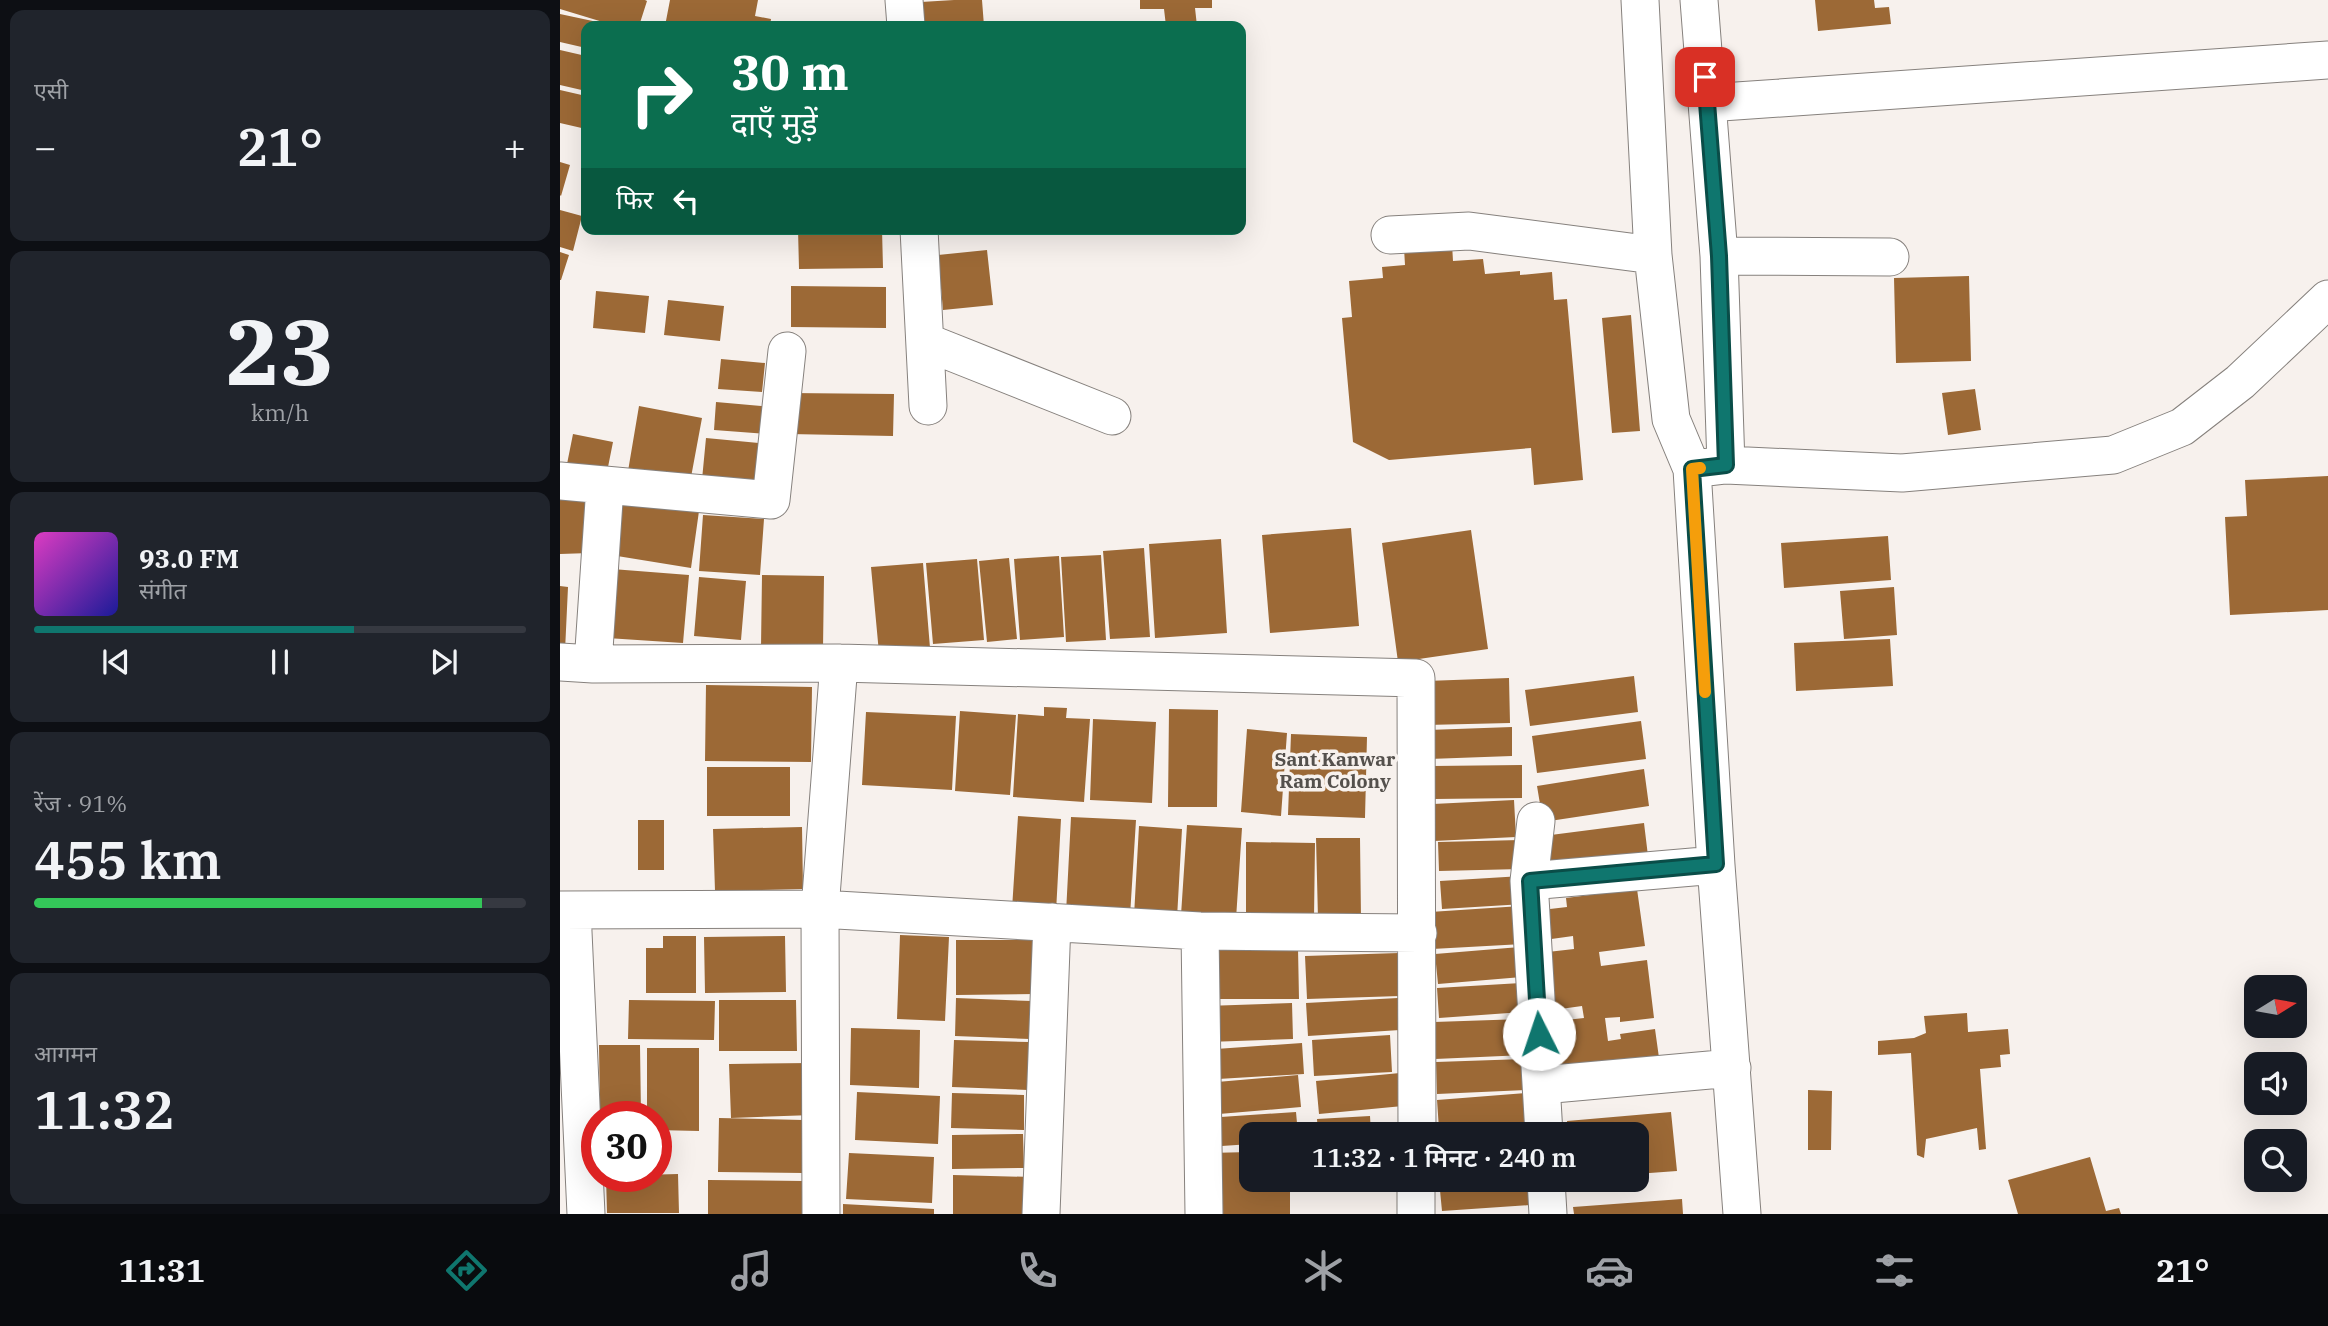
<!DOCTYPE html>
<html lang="hi">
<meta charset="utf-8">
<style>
body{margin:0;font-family:"IBM Plex Serif","Noto Sans Devanagari",serif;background:#20242c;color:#f1f3f6;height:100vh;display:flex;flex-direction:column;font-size:26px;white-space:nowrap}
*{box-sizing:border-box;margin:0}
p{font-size:23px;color:#9ea1a6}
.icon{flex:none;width:38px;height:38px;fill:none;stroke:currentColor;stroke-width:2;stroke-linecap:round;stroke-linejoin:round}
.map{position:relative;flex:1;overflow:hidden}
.panel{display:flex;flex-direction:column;gap:10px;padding:10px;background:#0d0f14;width:560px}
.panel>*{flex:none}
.banner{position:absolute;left:21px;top:21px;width:665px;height:214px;border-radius:14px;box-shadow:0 7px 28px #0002;background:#0b6e4f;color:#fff;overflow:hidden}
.needle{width:46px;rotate:79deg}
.tools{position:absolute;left:1684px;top:975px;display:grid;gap:14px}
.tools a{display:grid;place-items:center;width:63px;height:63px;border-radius:14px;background:#171b24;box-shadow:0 7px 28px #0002;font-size:35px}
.speed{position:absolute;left:21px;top:1101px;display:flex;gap:14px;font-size:35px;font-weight:700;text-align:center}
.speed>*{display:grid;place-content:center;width:91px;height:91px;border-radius:50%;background:#171b24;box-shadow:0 7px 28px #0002;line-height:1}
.speed .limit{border:10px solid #d22;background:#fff;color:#111}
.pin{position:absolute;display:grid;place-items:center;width:60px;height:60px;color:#fff;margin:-30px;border-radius:14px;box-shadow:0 4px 10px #0006}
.me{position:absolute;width:77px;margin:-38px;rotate:356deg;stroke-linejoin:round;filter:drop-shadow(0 0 5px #0008)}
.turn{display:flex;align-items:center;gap:24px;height:147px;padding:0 35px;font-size:32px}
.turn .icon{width:91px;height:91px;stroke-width:2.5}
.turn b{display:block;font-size:49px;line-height:60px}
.then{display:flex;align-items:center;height:66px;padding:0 35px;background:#0003;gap:14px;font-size:26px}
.big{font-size:52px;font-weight:600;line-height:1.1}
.panel .card{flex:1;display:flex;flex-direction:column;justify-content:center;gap:10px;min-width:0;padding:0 24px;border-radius:14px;background:#20242c}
.panel .dial{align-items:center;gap:0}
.dial b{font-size:91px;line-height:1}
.song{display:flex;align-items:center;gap:21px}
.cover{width:84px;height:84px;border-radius:10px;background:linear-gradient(135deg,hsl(310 70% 55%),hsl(240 70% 35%))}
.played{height:7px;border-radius:4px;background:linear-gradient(90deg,#0f766e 65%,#363941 65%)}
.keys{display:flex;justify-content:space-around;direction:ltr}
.heat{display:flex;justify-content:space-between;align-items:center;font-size:38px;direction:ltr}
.charge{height:10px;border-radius:5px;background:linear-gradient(90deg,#34c759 91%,#363941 0)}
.trip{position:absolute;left:679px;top:1122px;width:410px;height:70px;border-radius:14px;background:#171b24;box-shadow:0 7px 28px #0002;font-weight:600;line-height:70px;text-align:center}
.dock{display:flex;height:112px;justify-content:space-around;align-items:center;background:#090b0e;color:#9ea1a6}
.dock .icon{width:49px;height:49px}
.dock .current{color:#0f766e}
.dock b{font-size:32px;color:#f1f3f6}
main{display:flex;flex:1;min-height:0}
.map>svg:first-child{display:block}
.building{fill:#9c6936}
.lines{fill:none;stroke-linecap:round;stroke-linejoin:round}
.minor-casing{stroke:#86817d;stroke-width:39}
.minor{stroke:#fff;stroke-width:37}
.route-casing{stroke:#0a4d48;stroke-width:18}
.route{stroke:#0f766e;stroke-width:12}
.slow{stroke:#f59e0b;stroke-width:12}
.labels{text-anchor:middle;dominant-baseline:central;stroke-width:7;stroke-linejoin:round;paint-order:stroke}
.neighbourhood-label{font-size:19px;font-weight:bold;fill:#54504c;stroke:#f7f1ed}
</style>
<main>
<section class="panel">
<div class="card"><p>एसी</p>
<div class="heat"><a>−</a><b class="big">21°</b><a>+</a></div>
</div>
<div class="card dial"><b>23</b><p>km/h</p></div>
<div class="card">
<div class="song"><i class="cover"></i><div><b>93.0 FM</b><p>संगीत</p></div></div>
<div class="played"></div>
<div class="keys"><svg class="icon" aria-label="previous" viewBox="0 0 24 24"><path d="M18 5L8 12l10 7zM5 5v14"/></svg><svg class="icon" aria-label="pause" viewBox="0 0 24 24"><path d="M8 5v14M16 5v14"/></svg><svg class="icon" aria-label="next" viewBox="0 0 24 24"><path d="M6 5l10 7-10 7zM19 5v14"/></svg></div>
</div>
<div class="card"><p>रेंज · 91%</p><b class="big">455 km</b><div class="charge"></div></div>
<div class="card"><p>आगमन</p><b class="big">11:32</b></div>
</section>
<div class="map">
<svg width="1768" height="1214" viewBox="0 0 1768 1214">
<rect width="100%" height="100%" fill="#f7f1ed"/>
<path class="building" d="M0 0H85L87 1 79 26H56L0 9Z
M110 0H198L195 16 211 19 210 26H105Z
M394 0H422L424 26H362L361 2Z
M580 0H652V8H635L637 26H606L604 9H580Z
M1255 0H1314L1315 8 1329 7 1331 24 1258 31Z
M0 14 42 23 41 26H26V48L0 42Z
M0 50 26 56V91L0 85Z
M0 90 26 96V129L0 123Z
M0 162 10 165 1 196 0 195Z
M0 210 22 216 13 251 0 247Z
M238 229H322L323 268 239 269Z
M892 244 893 261 923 259 925 274 960 271V275L992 272 994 300 1007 299 1023 480 974 485 971 448 829 460 793 442 782 318 792 317 789 281 823 278 822 267 845 265 844 248Z
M427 250 433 305 383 310 378 255Z
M0 252 9 255 1 280H0Z
M1409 276 1411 361 1336 363 1334 278Z
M231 286 326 287V328L231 327Z
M36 291 89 296 85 333 33 328Z
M108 300 164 306 160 341 104 335Z
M1071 315 1080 431 1052 433 1042 318Z
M161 359 205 363 202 392 158 389Z
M1415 389 1421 430 1388 435 1382 393Z
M229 393 334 394 333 436 229 434Z
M156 402 211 407 209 434 154 430Z
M79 406 142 418 129 488 67 477Z
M13 434 53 442 47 472 7 464Z
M146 438 209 444 204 496 141 490Z
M1768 476V610L1670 615 1665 517 1687 516 1685 480Z
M25 487 30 553 0 554V489Z
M60 499 139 511 131 568 51 555Z
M143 515 204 519 200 575 139 571Z
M791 528 799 626 710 633 702 535Z
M911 530 928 649 838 662 822 543Z
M1328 536 1331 580 1224 588 1221 543Z
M661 539 667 633 595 638 589 544Z
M584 548 590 637 550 639 543 551Z
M541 555 546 640 506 642 501 557Z
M499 556 504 637 460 640 454 559Z
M449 558 457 639 427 642 419 561Z
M417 559 424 640 373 644 366 563Z
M363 563 370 648 319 653 311 567Z
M52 569 129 575 123 643 47 638Z
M202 575 264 576 263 648 201 647Z
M139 577 186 581 181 640 134 636Z
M0 586 8 587 5 651H0Z
M1334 587 1337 635 1284 639 1280 591Z
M1330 639 1333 686 1236 691 1234 643Z
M1074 676 1078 712 970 726 965 690Z
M949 678 950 723 866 725V681Z
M146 685 252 687 251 762 145 761Z
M484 707 507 708 506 718 530 719 524 802 453 797 458 714 484 716Z
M609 709 658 710 657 807H608Z
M400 711 456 715 450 795 395 791Z
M306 712 396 716 392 790 302 785Z
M533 719 596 722 592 803 530 800Z
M1081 721 1086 759 977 773 972 736Z
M952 727V756L869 759 868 730Z
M687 729 727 733 721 816 681 812Z
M731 734 807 737 805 818 728 815Z
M962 765V798L874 799 873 766Z
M147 767H230V816H147Z
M1084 769 1089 806 983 822 977 786Z
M954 800 956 837 874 841 873 804Z
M458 816 501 819 496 912 452 909Z
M511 817 576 820 570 916 506 913Z
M78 820H104V870H78Z
M1084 823 1088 856 987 869 983 836Z
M627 825 682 828 676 919 621 915Z
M579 826 622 829 617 918 574 916Z
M242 827 243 889 155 891 153 829Z
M756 838H800L801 919H758Z
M960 840 961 869 879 871 878 842Z
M686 842 755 843 754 918 686 917Z
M962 876 964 904 882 909 880 881Z
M1077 889 1085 946 1039 952 1041 966 1087 960 1094 1018 1060 1022V1017L1045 1018 1048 1041 1061 1039 1060 1034 1095 1029 1100 1065 995 1078 988 1022 1024 1018 1022 1006 986 1011 979 953 1014 949 1013 936 977 941 973 911 1007 907 1006 898Z
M961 906 963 944 872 949 870 912Z
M340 935 389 937 385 1021 337 1019Z
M103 936H136V993H86V948H103Z
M225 936 226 992 145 993 144 937Z
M396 940H475V994L396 995Z
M960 947 962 977 878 984 875 954Z
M738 948 739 999H646L656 949Z
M839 953 840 996 747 999 745 956Z
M961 983 963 1012 879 1018 877 988Z
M396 998 471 1001 470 1039 395 1036Z
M838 998 840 1030 748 1036 746 1003Z
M69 1000 155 1001 154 1040 68 1039Z
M159 1000H236L237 1051H159Z
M732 1003 733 1039 648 1042 646 1006Z
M1407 1013 1408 1032 1448 1029 1450 1054 1440 1055 1441 1067 1420 1069 1426 1149 1419 1150 1417 1128 1366 1139 1364 1158 1357 1155 1351 1053 1318 1055V1041L1354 1038 1366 1033 1364 1016Z
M963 1019 965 1055 875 1059 874 1022Z
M291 1028 360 1030 359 1088 290 1085Z
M830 1035 832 1072 754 1076 752 1040Z
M394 1040 469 1042 468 1090 392 1087Z
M742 1043 744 1074 658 1079 656 1049Z
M39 1045H80L81 1116H40Z
M87 1048H139V1131L96 1130V1116H87Z
M964 1059 966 1090 877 1094 876 1062Z
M251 1063 253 1115 171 1118 169 1064Z
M840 1073 843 1106 759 1114 756 1081Z
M738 1075 741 1107 659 1114 657 1082Z
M1248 1090 1272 1091 1271 1150H1248Z
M297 1092 380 1096 378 1144 295 1140Z
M392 1093 464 1095V1130L391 1128Z
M967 1093 968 1123 879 1129 877 1100Z
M736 1112 738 1134H691V1144L647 1147 646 1118Z
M1111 1112 1117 1171 1076 1174V1134H1008L1007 1121Z
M810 1116 811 1134H758L757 1119Z
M159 1118 243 1120V1173L158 1172Z
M108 1132V1165H96V1133Z
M463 1134 464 1168 392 1169V1135Z
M691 1152V1180H730V1214H649L648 1153Z
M289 1153 374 1157 372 1203 286 1199Z
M1530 1157 1546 1211 1559 1208 1561 1214H1458L1448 1180Z
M118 1174 119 1213H47L46 1176Z
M393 1175 472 1177 471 1214H393Z
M148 1180 243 1181V1214H148Z
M762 1180H839V1184L763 1190Z
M879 1180H968L970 1205 882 1211Z
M1122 1199 1123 1214H1014L1013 1207Z
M283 1204 374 1209V1214H283Z"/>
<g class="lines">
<g class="minor-casing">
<path id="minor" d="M344 0 346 26
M1080 0 1093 255 1111 419 1132 469 1156 865 1182 1214
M1139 0 1159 256 1166 465
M1147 103 1768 60
M359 229 368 406
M830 235 909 231 1093 255
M1159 256 1330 257
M366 342 552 416
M1132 469 1166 465 1342 473 1553 455 1622 427 1680 382 1768 299
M0 481 211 500 227 351
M0 662 33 664 279 663 856 678 857 1134
M33 664 45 486
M976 821 969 881 984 1134
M969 881 1156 865
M0 910 260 909 640 931 858 933
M12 910 26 1214
M640 931 644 1214
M982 1085 1172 1068
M986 1180 988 1214
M261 1214 260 909 279 663
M481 1214 492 922
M856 1214V1180"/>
</g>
<use href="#minor" class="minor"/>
</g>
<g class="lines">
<g class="route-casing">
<path id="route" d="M979 1034 970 881 1156 864 1132 469 1166 465 1159 256 1145 77"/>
</g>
<use href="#route" class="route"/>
<path class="slow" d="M1140 468 1132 469 1145 692"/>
</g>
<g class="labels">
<g class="neighbourhood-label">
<text x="775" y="759">Sant Kanwar<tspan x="775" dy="22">Ram Colony</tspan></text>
</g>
</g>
</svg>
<div class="tools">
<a><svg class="needle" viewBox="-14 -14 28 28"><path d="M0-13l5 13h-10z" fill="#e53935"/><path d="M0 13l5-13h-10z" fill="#9ea1a6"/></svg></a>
<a><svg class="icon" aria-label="sound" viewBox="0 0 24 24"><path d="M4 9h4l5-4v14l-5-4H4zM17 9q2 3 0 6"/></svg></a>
<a><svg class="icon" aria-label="search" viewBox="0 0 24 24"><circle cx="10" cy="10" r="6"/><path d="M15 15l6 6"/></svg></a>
</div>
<div class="speed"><div class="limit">30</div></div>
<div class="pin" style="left:1145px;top:77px;background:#d93025"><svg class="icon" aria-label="arrive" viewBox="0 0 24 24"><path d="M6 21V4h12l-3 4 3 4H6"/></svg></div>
<svg class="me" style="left:979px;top:1034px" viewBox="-20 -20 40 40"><circle r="19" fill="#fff"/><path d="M0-13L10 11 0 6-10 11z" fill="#0f766e"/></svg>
<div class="trip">11:32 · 1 मिनट · 240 m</div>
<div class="banner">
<div class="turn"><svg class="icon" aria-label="right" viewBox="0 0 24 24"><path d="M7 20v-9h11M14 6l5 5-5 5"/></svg><div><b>30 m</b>दाएँ मुड़ें</div></div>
<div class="then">फिर<svg class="icon" aria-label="left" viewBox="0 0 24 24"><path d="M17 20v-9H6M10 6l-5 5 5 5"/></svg></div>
</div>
</div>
</main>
<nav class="dock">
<b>11:31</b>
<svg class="icon current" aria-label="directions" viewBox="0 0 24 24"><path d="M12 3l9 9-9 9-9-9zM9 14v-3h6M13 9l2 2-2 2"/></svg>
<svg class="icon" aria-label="music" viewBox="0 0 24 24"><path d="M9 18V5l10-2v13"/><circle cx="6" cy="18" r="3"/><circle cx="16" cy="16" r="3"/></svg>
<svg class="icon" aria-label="phone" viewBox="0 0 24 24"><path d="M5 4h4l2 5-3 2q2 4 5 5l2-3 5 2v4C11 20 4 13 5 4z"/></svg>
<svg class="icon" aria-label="climate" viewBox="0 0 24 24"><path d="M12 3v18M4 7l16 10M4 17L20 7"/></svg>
<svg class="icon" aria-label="car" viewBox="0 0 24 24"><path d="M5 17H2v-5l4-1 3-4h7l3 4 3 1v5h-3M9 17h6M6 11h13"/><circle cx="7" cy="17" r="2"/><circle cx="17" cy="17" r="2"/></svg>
<svg class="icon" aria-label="filters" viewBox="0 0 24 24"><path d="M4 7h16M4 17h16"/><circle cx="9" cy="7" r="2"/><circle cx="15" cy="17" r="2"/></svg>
<b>21°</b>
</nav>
